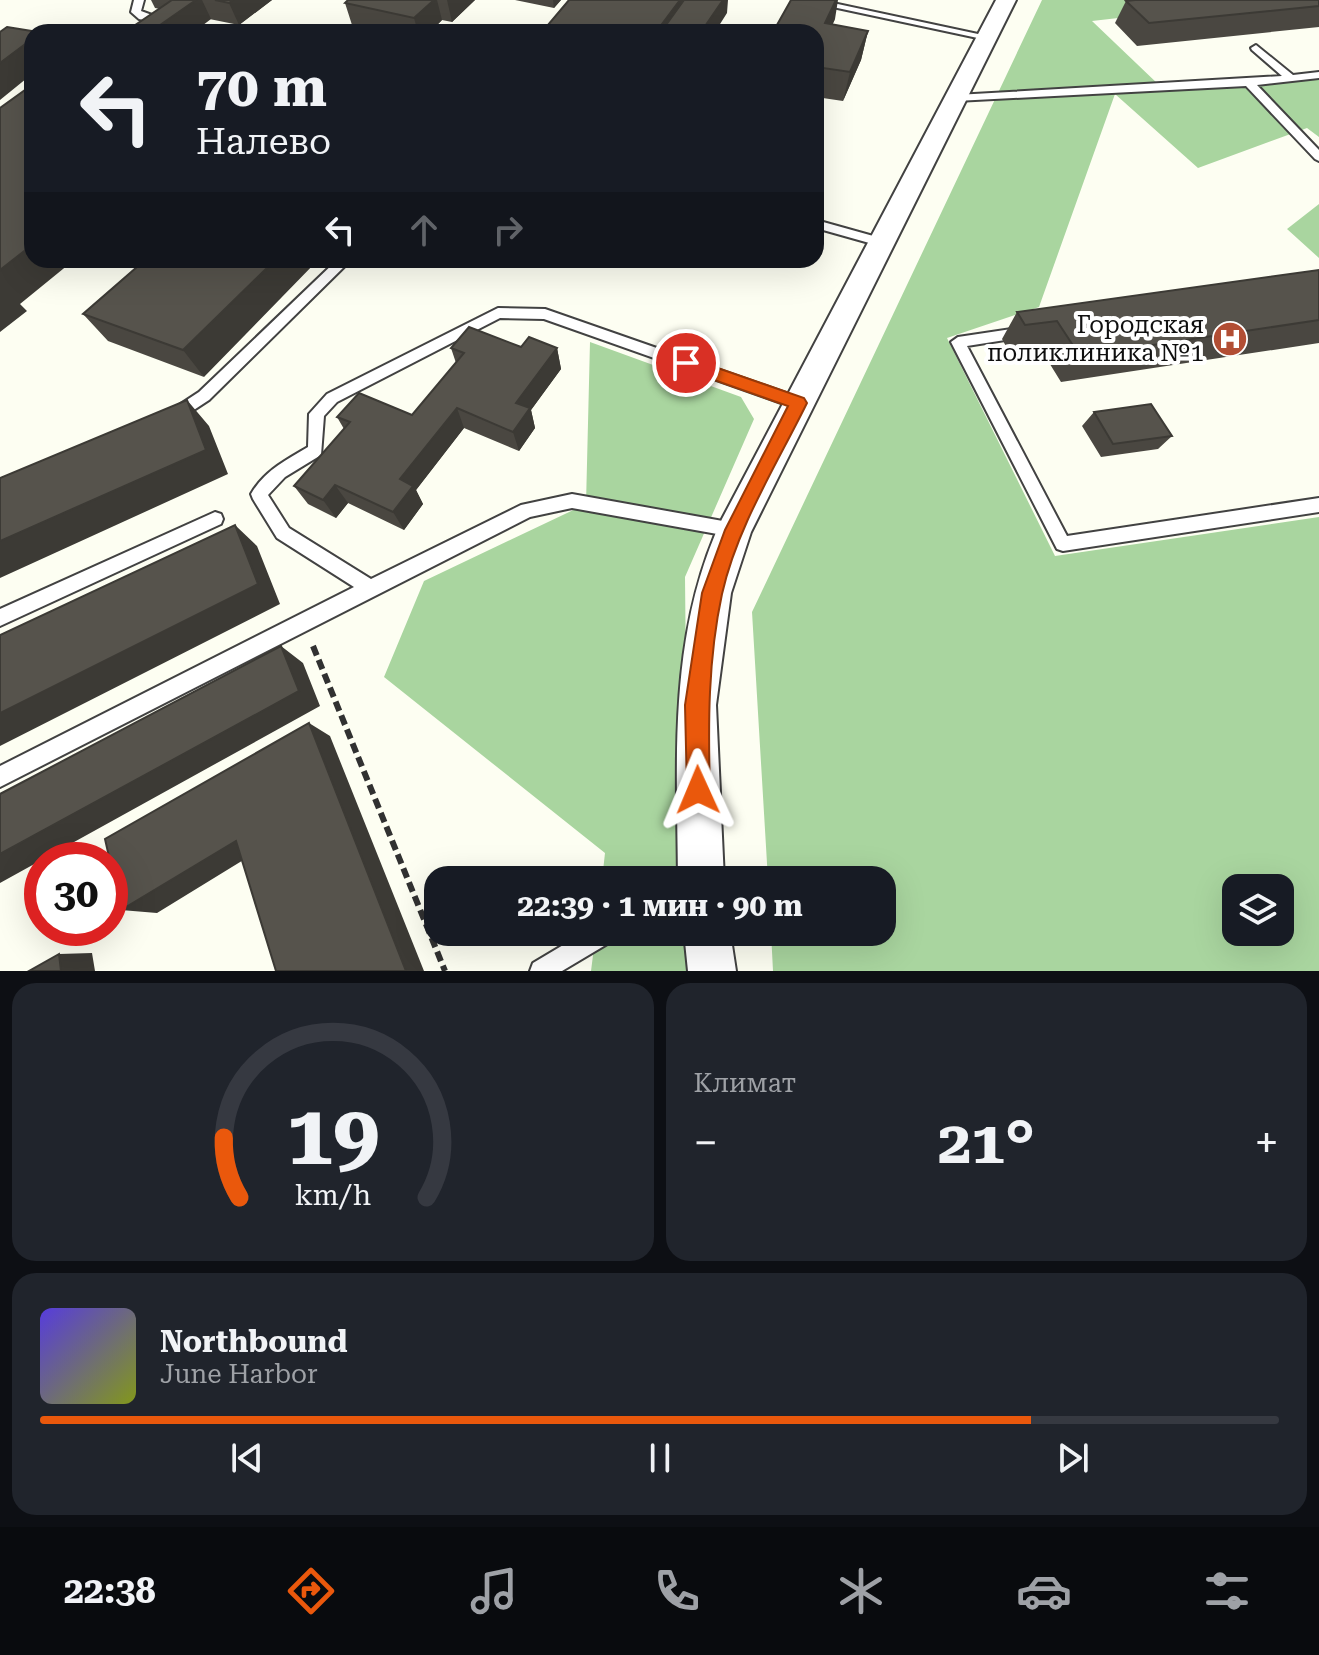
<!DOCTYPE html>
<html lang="ru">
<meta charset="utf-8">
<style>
body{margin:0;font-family:"Roboto Serif",serif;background:#20242c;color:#f1f3f6;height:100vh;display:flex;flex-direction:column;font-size:30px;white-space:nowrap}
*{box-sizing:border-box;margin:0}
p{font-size:26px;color:#9ea1a6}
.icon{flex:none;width:44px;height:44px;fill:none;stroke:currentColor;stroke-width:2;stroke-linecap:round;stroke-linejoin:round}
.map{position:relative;height:971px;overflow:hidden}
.panel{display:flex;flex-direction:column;gap:12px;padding:12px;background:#0d0f14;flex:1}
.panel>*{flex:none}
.hud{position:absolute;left:24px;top:24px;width:800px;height:244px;border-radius:24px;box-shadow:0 8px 32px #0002;background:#171b24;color:#f1f3f6;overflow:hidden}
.controls{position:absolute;left:1222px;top:874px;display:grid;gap:16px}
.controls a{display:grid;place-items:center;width:72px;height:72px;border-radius:16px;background:#171b24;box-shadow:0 8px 32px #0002;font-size:40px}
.speed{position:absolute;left:24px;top:842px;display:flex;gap:16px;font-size:40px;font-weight:700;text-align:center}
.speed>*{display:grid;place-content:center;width:104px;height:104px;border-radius:50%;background:#171b24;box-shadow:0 8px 32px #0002;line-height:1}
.speed .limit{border:12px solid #d22;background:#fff;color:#111}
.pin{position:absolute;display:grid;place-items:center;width:68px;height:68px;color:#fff;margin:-34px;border:4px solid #fff;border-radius:50%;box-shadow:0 2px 8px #0007}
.me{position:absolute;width:88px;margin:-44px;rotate:359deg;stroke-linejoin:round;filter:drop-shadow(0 0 6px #0008)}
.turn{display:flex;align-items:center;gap:28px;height:168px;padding:0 40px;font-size:36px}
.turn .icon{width:104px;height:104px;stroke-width:2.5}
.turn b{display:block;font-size:56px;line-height:68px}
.lanes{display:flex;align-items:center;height:76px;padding:0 40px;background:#0003;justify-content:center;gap:40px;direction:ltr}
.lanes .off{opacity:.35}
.big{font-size:60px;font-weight:700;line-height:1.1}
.panel .card{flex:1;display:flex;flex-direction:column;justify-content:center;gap:12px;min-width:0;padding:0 28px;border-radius:24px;background:#20242c}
.panel .dial{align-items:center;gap:0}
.dial svg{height:208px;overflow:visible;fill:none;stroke:#363941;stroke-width:7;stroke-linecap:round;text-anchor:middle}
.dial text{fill:#f1f3f6;stroke:none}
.song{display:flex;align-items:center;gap:24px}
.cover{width:96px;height:96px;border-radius:12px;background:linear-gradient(135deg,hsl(250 70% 55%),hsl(70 70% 35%))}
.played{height:8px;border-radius:4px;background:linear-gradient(90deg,#ea580c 80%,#363941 80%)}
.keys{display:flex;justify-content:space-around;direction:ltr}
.heat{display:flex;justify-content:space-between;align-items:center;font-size:44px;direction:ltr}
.panel .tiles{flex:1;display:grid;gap:12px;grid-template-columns:1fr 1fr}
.card:last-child{grid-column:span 2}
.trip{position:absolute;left:424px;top:866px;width:472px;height:80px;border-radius:24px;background:#171b24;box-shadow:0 8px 32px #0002;font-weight:700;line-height:80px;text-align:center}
.tabs{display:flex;height:128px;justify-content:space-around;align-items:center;background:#090b0e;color:#9ea1a6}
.tabs .icon{width:56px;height:56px}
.tabs .current{color:#ea580c}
.tabs b{font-size:36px;color:#f1f3f6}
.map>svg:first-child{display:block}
.forest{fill:#a9d59f;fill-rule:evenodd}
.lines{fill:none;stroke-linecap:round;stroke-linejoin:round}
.lane-casing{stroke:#424242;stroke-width:4}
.street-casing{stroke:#424242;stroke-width:4}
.path{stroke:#313131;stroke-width:6;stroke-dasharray:10 5;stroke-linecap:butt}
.lane{fill:#fff;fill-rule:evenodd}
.street{fill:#fff;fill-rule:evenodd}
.wall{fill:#4a4741}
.shaded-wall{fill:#3c3a35}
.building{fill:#56534c;stroke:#3c3a35;stroke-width:2}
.route{fill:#ea580c;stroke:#983908;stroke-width:2}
.labels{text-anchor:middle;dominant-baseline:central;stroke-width:8;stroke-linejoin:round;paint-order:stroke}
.poi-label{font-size:24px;fill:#0f0f0f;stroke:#fff;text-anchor:end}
</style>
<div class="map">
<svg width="1319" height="971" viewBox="0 0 1319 971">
<rect width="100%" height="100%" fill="#fdfef2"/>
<path class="forest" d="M1042 0H1277L1092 21 1159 85 1319 78V137L1307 128 1198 168 1115 94 1039 307 947 338 1055 556 1319 517V971H773L771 932H882V880H768L752 612ZM1236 888H1280V932H1236Z
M1319 204V258L1287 229Z
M590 342 741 397 754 419 685 577 688 880H602L605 853 384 677 424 581 586 504Z
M596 932H688L689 971H591Z"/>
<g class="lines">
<g class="lane-casing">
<path id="lane" d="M134 0H144L141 11 171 22 166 25 139 19 131 12Z
M800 0H819L992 37 987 40Z
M1256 45 1293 75 1319 72V78L1257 85 1319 150V161L1315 159 1246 86 956 101 951 98 956 95 1282 76 1252 50 1251 48Z
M816 220 884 239 886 242 880 246 816 228Z
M337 260H351L209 400 177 421H167L164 417 167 413 199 392Z
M498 308 545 309 803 399 805 403 798 409 544 319 500 318 337 402 324 416 321 455 285 477 268 495 289 528 371 579 521 505 572 494 734 523 740 525 742 530 740 535 734 537 572 508 530 517 0 787V766L354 587 277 538 253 499 251 494C264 471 286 460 308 447L309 414 327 394Z
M1025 327 1030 328 1032 332 1030 336 967 346 1067 536 1319 498V512L1063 551 1057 549 951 342 958 337Z
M215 512 221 514 223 519 221 524 0 626V609Z
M585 932H617L614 940 562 971H530L533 963Z"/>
</g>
<g class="street-casing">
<path id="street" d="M996 0H1016L751 532 731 593 716 705 724 880H678C677 757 668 634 722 519Z
M684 932H730L736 971H688Z"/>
</g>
<path class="path" d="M313 646 445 971"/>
<use href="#lane" class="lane"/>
<use href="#street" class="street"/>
</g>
<path class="wall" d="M151 0H272L239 25 155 8Z
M348 0H475L452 22 442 20 430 32H382L352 25 345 3Z
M515 0H561L554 8Z
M1319 0V27L1137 46 1115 23 1126 1Z
M835 19 832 25 868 31 861 60 843 101 816 97V32Z
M145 260 204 377 108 341 83 314Z
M1319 270V343L1061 382 1040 348 1009 352 1002 339 1017 312Z
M521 347 557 348 561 369 531 410 535 428 519 451 464 428 416 490 423 504 404 530 348 503 336 518 308 504 294 486 344 429 337 417 412 415 456 363 451 348Z
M1094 412 1172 436 1158 449 1101 457 1082 426Z"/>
<path class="shaded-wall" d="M196 0H202L211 19 194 32H150Z
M233 0H272L239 25 229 3Z
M434 0H437L442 20 430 32H418L414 18Z
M447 0H475L452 22Z
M553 0H561L554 8Z
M680 0H694L677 32H656Z
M723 0H728L727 13 715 32H701Z
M836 0H838L835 19 820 52 825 23Z
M868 31 861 60 843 101 850 72Z
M32 39V74L0 100V63Z
M32 245V260H74L20 304 27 311 0 332V270Z
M275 260H318L204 377 183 350Z
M557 348 561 369 531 410 535 428 519 451 513 432 516 403Z
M187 400 209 426 228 474 0 578V541Z
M457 408 464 428 416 490 423 504 404 530 393 512 400 479Z
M335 485 348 503 336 518 323 500Z
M235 525 257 546 280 604 0 746V713Z
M281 646 303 663 320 706 0 883V854Z
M309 723 330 736 424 971H406Z
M236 841 263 848 157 913 121 910Z
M92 953 95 971H61L59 954Z"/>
<path class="building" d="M172 0H196L150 32H125Z
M215 0H233L229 3Z
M348 0H434L414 18 345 3Z
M569 0H680L656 32H542Z
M684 0H723L701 32H661Z
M791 0H836L825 23 868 31 850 72 816 67V32H773Z
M1135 0H1319V6L1149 23 1126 1Z
M7 27 38 32H32V39L0 63V32Z
M32 85V245L0 270V108Z
M145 260H275L183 350 83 314Z
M1319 270V320L1080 356 1057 321 1025 325 1017 312Z
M469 327 521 347 529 337 557 348 516 403 530 408 513 432 457 408 400 479 413 486 393 512 335 485 323 500 294 486 350 422 337 417 359 393 412 415 464 353 451 348Z
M187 400 206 450 0 541V478Z
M1151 404 1172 436 1113 444 1094 412Z
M235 525 258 584 0 713V635Z
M281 646 299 691 0 854V794Z
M309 723 406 971H276L236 841 121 910 105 839Z
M59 954 61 971H29Z"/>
<path class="route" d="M686 357 804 398 807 403C777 464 737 527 722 594 708 659 708 725 710 790L706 799 698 802 690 799 687 790 685 705 702 593 725 530 788 406 680 368 677 363Z"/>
<defs>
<g id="hospital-disc" transform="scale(1.8)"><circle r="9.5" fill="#b24e34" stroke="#fff"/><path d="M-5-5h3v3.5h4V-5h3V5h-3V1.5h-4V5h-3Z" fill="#fff"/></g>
</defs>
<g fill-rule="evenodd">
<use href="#hospital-disc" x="1230" y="339"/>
</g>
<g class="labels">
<g class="poi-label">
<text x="1204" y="325">Городская<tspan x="1204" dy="28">поликлиника №1</tspan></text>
</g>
</g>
</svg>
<div class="controls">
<a><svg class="icon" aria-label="layers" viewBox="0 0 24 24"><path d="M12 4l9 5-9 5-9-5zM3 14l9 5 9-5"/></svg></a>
</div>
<div class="speed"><div class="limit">30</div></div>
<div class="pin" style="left:686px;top:363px;background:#d93025"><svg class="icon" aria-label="arrive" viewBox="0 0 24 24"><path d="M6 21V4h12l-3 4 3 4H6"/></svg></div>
<svg class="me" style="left:698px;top:790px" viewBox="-20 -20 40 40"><path d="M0-17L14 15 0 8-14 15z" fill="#ea580c" stroke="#fff" stroke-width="4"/></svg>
<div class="trip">22:39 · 1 мин · 90 m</div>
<div class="hud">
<div class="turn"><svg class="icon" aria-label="left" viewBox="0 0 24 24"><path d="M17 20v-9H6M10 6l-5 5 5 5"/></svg><div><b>70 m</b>Налево</div></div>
<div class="lanes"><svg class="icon" aria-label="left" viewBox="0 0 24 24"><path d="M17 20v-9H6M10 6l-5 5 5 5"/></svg><svg class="icon off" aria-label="ahead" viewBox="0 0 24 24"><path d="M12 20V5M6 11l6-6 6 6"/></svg><svg class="icon off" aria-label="right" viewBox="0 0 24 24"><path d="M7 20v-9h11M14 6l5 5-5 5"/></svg></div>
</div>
</div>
<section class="panel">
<div class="tiles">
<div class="card dial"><svg viewBox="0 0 100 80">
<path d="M14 69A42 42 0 1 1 86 69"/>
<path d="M14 69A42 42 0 0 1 8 46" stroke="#ea580c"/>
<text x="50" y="56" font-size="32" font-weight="700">19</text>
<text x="50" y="72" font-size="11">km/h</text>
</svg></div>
<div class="card"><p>Климат</p>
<div class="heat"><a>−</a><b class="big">21°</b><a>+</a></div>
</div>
<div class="card">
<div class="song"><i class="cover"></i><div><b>Northbound</b><p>June Harbor</p></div></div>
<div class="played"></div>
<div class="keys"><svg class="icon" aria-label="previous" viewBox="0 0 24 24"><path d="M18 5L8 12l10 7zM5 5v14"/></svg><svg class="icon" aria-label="pause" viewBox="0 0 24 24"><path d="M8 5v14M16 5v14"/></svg><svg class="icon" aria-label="next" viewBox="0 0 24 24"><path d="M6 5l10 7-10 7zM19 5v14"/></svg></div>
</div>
</div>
</section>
<nav class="tabs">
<b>22:38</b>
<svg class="icon current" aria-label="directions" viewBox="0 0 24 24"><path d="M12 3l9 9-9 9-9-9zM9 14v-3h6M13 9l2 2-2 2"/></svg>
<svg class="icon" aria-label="music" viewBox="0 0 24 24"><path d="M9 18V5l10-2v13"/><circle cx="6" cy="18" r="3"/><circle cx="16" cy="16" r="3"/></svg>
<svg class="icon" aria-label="phone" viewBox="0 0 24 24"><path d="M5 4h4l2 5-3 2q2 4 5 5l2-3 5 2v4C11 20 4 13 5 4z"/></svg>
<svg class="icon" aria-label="climate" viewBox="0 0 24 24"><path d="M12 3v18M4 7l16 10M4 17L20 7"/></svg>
<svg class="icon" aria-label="car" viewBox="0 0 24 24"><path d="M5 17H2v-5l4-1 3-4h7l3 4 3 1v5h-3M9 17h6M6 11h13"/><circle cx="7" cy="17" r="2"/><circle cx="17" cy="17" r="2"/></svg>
<svg class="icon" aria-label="filters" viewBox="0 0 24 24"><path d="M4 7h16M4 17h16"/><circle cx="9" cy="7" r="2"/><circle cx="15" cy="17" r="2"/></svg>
</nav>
